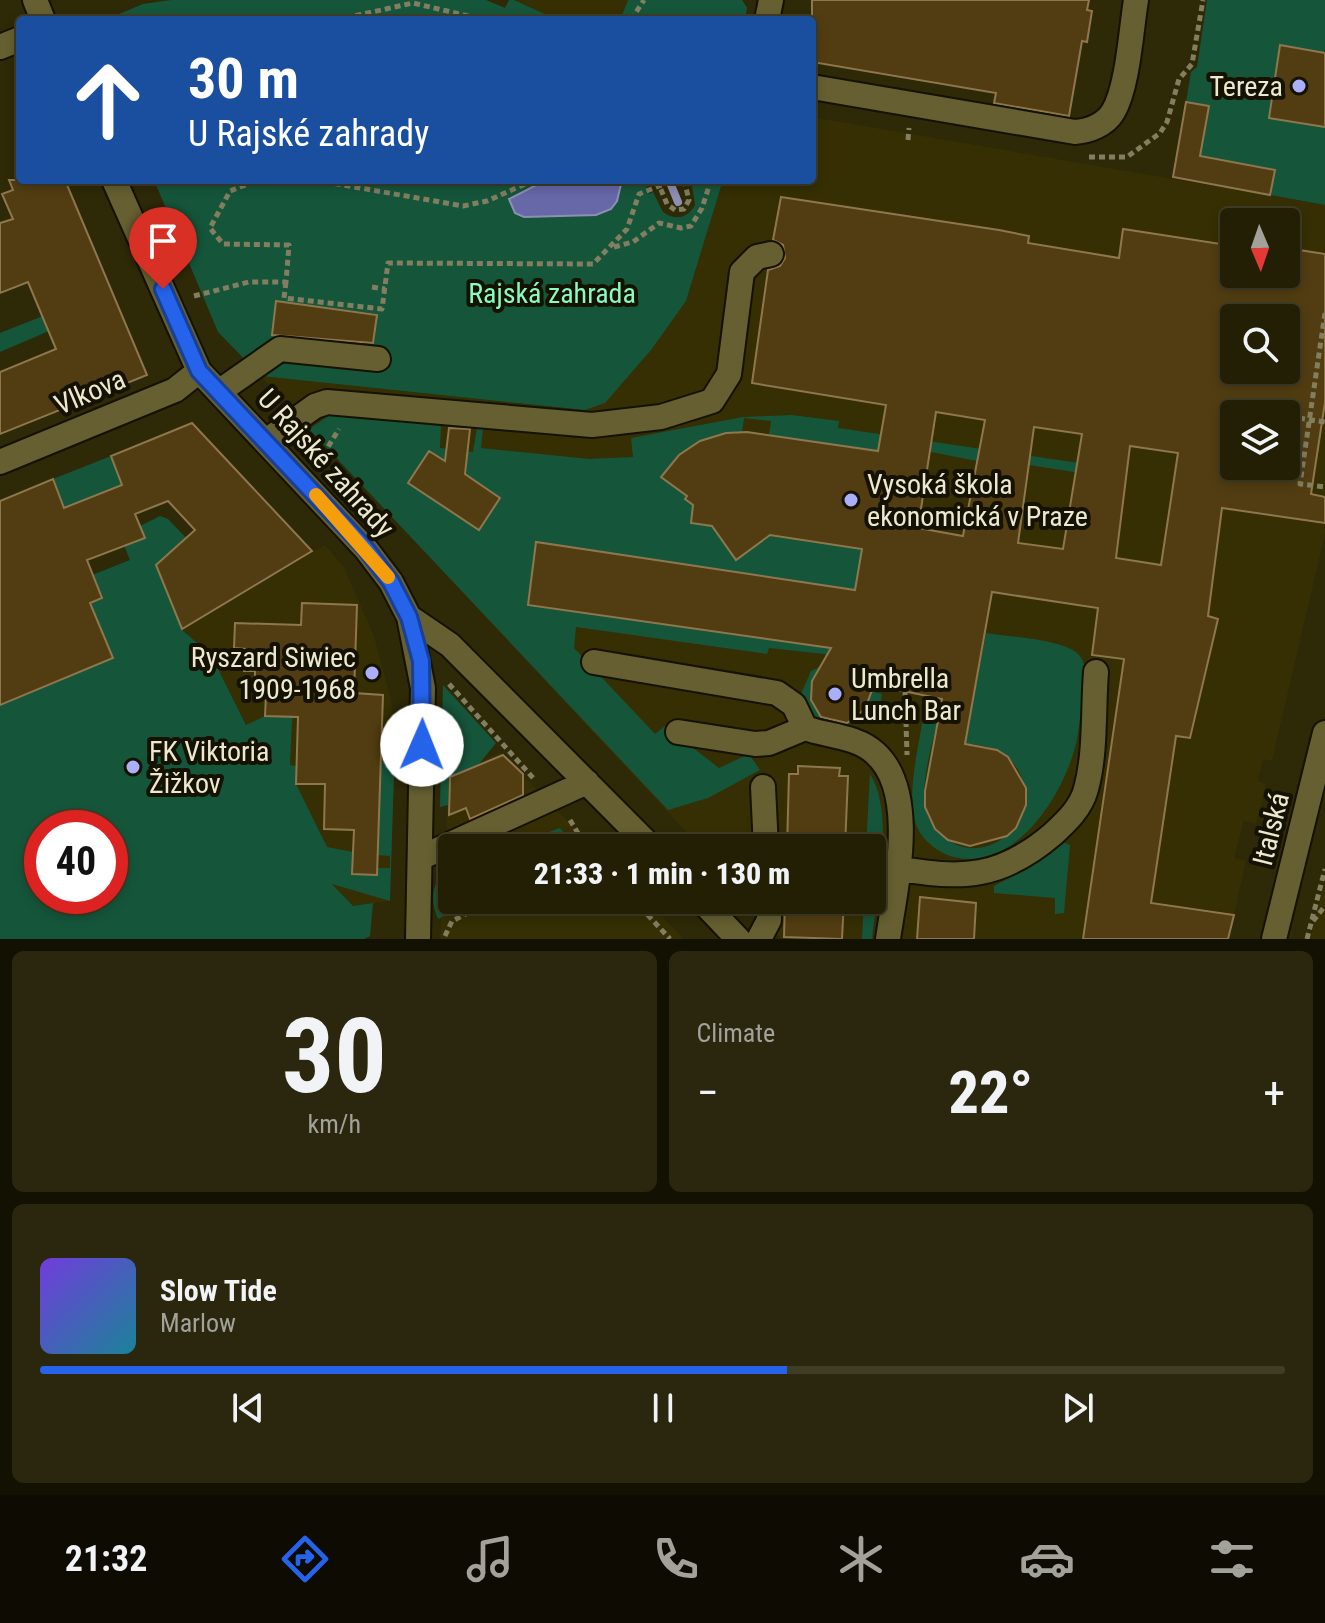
<!DOCTYPE html>
<meta charset="utf-8">
<style>
body{margin:0;font-family:"Roboto Condensed",sans-serif;background:#2a270e;color:#f1f3f6;height:100vh;display:flex;flex-direction:column;font-size:30px;white-space:nowrap}
*{box-sizing:border-box;margin:0}
p{font-size:26px;color:#a2a29a}
.icon{flex:none;width:44px;height:44px;fill:none;stroke:currentColor;stroke-width:2;stroke-linecap:round;stroke-linejoin:round}
.map{position:relative;height:939px;overflow:hidden}
.details{display:flex;flex-direction:column;gap:12px;padding:12px;background:#131102;flex:1}
.details>*{flex:none}
.top-card{position:absolute;left:16px;top:16px;width:800px;height:168px;border-radius:8px;box-shadow:0 4px 12px #0003,0 0 0 2px #3f3d26;background:#1a4fa0;color:#fff;overflow:hidden}
.needle{width:52px;rotate:178deg}
.tools{position:absolute;left:1220px;top:208px;display:grid;gap:16px}
.tools a{display:grid;place-items:center;width:80px;height:80px;border-radius:8px;background:#221f04;box-shadow:0 4px 12px #0003,0 0 0 2px #3f3d26;font-size:40px}
.speed{position:absolute;left:24px;top:810px;display:flex;gap:16px;font-size:40px;font-weight:700;text-align:center}
.speed>*{display:grid;place-content:center;width:104px;height:104px;border-radius:50%;background:#221f04;box-shadow:0 4px 12px #0003,0 0 0 2px #3f3d26;line-height:1}
.speed .limit{border:12px solid #d22;background:#fff;color:#111}
.pin{position:absolute;display:grid;place-items:center;width:68px;height:68px;color:#fff;margin:-82px -34px;border-radius:50% 50% 50% 0;rotate:-45deg;box-shadow:0 0 8px #0007}
.pin .icon{rotate:45deg}
.me{position:absolute;width:88px;margin:-44px;rotate:1deg;stroke-linejoin:round;filter:drop-shadow(0 0 6px #0008)}
.turn{display:flex;align-items:center;gap:28px;height:168px;padding:0 40px;font-size:36px}
.turn .icon{width:104px;height:104px;stroke-width:2.5}
.turn b{display:block;font-size:56px;line-height:68px}
.big{font-size:60px;font-weight:800;line-height:1.1}
.details .tile{flex:1;display:flex;flex-direction:column;justify-content:center;gap:12px;min-width:0;padding:0 28px;border-radius:12px;background:#2a270e}
.details .dial{align-items:center;gap:0}
.dial b{font-size:104px;line-height:1}
.song{display:flex;align-items:center;gap:24px}
.cover{width:96px;height:96px;border-radius:12px;background:linear-gradient(135deg,hsl(260 70% 55%),hsl(190 70% 35%))}
.played{height:8px;border-radius:4px;background:linear-gradient(90deg,#2563eb 60%,#3f3d26 60%)}
.keys{display:flex;justify-content:space-around;direction:ltr}
.heat{display:flex;justify-content:space-between;align-items:center;font-size:44px;direction:ltr}
.details .tiles{flex:1;display:grid;gap:12px;grid-template-columns:1fr 1fr}
.tile:last-child{grid-column:span 2}
.trip{position:absolute;left:438px;top:834px;width:448px;height:80px;border-radius:8px;background:#221f04;box-shadow:0 4px 12px #0003,0 0 0 2px #3f3d26;font-weight:800;line-height:80px;text-align:center}
.tabs{display:flex;height:128px;justify-content:space-around;align-items:center;background:#0e0c02;color:#a2a29a}
.tabs .icon{width:56px;height:56px}
.tabs .on{color:#2563eb}
.tabs b{font-size:36px;color:#f1f3f6}
.map>svg:first-child{display:block}
.built{fill:#352f03;fill-rule:evenodd}
.green{fill:#15563b;fill-rule:evenodd}
.water{fill:#6668a8;stroke:#8e8fb4;stroke-width:2}
.lines{fill:none;stroke-linecap:round;stroke-linejoin:round}
.stream{stroke:#8e8fb4;stroke-width:8}
.building{fill:#523d12;stroke:#8f774d;stroke-width:2;fill-rule:evenodd}
.minor-casing{stroke:#151200;stroke-width:28}
.path{stroke:#827e5f;stroke-width:5;stroke-dasharray:6 4;stroke-linecap:butt}
.minor{stroke:#655f31;stroke-width:24}
.route-casing{stroke:#184099;stroke-width:20}
.route{stroke:#2563eb;stroke-width:14}
.slow{stroke:#f59e0b;stroke-width:14}
.poi-dot{fill:#abaffb;stroke:#151202;stroke-width:3}
.labels{text-anchor:middle;dominant-baseline:central;stroke-width:8;stroke-linejoin:round;paint-order:stroke}
.poi-label{font-size:28px;fill:#ece9d0;stroke:#151202;text-anchor:start}
.park-label{font-size:28px;fill:#8afac3;stroke:#151202}
.street-label{font-size:28px;fill:#ece9d0;stroke:#151202}
</style>
<div class="map">
<svg width="1325" height="939" viewBox="0 0 1325 939">
<rect width="100%" height="100%" fill="#2e2906"/>
<path class="built" d="M514 0H628L620 20H558Z
M812 117 1325 205V534L1272 761 1263 759 1258 781 1266 784 1256 824 1244 821 1234 858 1246 861 1229 939H781L747 900H872V848H701L261 376 585 410 686 301 723 180H812ZM1234 222H1286V274H1234ZM1234 318H1286V370H1234ZM1234 414H1286V466H1234Z
M325 545 344 567 374 636 391 699 395 742 390 901 353 906 321 872 211 656 182 630Z
M500 752 595 848H452V900H646L684 939H440L449 777Z
M1325 881V939H1310Z"/>
<path class="green" d="M171 0H486L505 8 509 0H514L558 20H105L143 4Z
M628 0H742L747 8 745 20H604H620Z
M1207 0H1325V53L1280 46 1269 117 1325 127V205L1270 195 1275 171 1200 156 1209 107 1186 102 1191 72 1197 67Z
M154 180H650L652 185 646 187 649 194 653 192 663 212C675 221 688 218 695 205L691 180H723L686 301 651 350 605 403 585 410 261 376 218 332ZM277 301 377 314 373 347 273 335Z
M43 316 49 331 0 352V333Z
M332 414 441 424 440 448 473 452 477 428 483 429 481 448 589 459 633 457 631 438 743 417 792 415 839 421 838 428 1127 470 1126 480 978 457 977 461 880 442 868 509 842 505 835 486 841 446 769 435 771 421 744 418 742 432C707 436 682 449 661 477L688 494 685 500 693 505 691 523 712 526 724 542 754 547 770 535 862 549 855 590 536 542 528 605 838 649 836 664C814 669 807 686 813 706L831 722 856 719 865 709 870 691 882 694 880 707 866 722 823 726 804 710 801 694 811 671 833 661 834 655 769 648 767 654 576 627 574 648 655 734 665 726 719 768 749 754 760 770 708 798 668 810 309 429ZM430 451 500 498 478 530 408 483Z
M111 456 122 485 64 508 53 479Z
M160 516 168 519 191 543 160 574 182 630 211 655 246 725 265 716 298 717 292 719 290 765 296 766V784L327 847 353 852V874L376 875 377 868H390V856L377 855 381 762 390 761V754L381 753 382 741 395 742 390 901 332 884 353 906 373 903 370 936 364 939H0V705L113 658 44 622 101 599 92 575 130 560 123 543 140 526ZM42 828H110V896H42Z
M986 633C1008 637 1065 639 1079 655 1090 668 1084 686 1082 702 1080 716 1079 730 1076 744 1064 793 1018 868 959 858 943 856 923 842 917 827 904 797 921 738 925 706L940 710C934 739 921 776 925 806 927 819 935 829 944 837 983 870 1041 824 1021 776 1016 765 1008 754 997 750 986 745 972 745 961 743L967 731Z
M443 685 496 743 479 764 449 777 448 805 440 807Z
M870 774C895 814 877 893 872 939H862L864 900H872V848H866Z
M560 828 577 848H504Z
M1055 839 1070 845 1064 913 1055 914V898L994 893V886L1023 871Z
M452 866V900H475L438 919C429 898 432 879 452 866Z
M509 900H625L634 910 509 905Z"/>
<path class="water" d="M546 180H622L617 201 611 209 596 215 524 217 515 213 509 199Z"/>
<g class="lines">
<path class="stream" d="M669 180 678 202"/>
</g>
<path class="building" d="M812 0H1089L1087 10 1092 11 1087 42 1082 41 1069 116 994 103 996 93 812 62Z
M1280 45 1325 53V127L1269 118Z
M1186 102 1209 106 1200 156 1275 170 1270 195 1173 177Z
M9 180H65L147 375 0 434V372L56 349 28 282 0 293V223L13 219 2 194 13 190Z
M781 197 999 230 1029 236 1028 243 1119 258 1123 229 1234 246V274H1286V248L1325 254V402L1311 494 1325 497V523L1222 508 1208 616 1218 619 1190 738 1176 736 1151 903 1234 915 1228 939H1083L1124 659 1092 655 1098 608 992 592 965 744 997 750 1008 757 1026 788V805L1016 828 1007 836 970 846 948 840 935 829 925 807V791L942 699 874 685 865 709 847 723 821 717 811 700 812 681 831 648 528 605 536 542 855 590 862 549 770 535 736 560 712 526 691 523 693 505 685 499 687 496 661 477 679 455 700 441 726 433 747 432 878 451 886 405 752 383 768 270 780 266 785 258 783 245 773 240ZM1234 318H1286V370H1234ZM936 412 985 420 963 536 918 528ZM1234 414H1286V466H1234ZM1034 427 1082 434 1063 549 1018 543ZM1130 446 1178 453 1161 565 1116 558Z
M276 301 377 315 373 343 272 335Z
M192 423 312 551 182 629 156 565 195 530 168 501 135 514 145 538 87 560 102 598 90 603 113 658 0 705V501L53 479 64 508 122 485 111 456Z
M449 428 470 429 465 474 500 498 479 530 408 483 429 451 445 461Z
M302 603 357 605 354 693 383 695 377 875 352 874 354 830 324 829 325 784H296L298 717 265 716 266 694H255V671H244L245 649 234 648 235 623 301 625Z
M503 755 523 774V795L470 819 466 808 449 815 450 777Z
M798 766 840 768 839 776H848L845 848H787L789 774H798Z
M920 897 976 903 974 939H917Z
M785 900H844L842 939 784 937Z"/>
<g class="lines">
<g class="minor-casing">
<path id="minor" d="M35 0 43 20
M767 20 771 0
M0 47 20 39
M812 87 1075 132C1089 131 1105 125 1113 112 1128 87 1131 30 1136 0
M114 180 199 371 366 549 391 582 409 617 450 645 652 848
M220 391 280 349 378 359
M266 441 315 406 327 402 592 425 661 417 712 401 729 374 742 272 757 257 771 254
M0 462 175 390 199 371
M409 617 423 688 418 939
M594 662 777 693 794 705 805 728C827 736 857 736 875 753 919 792 895 889 888 939
M678 732 755 744 769 743 805 728
M763 787 766 848
M420 858 587 782
M898 868C962 881 1003 877 1053 834 1067 821 1081 808 1086 789 1096 753 1093 709 1096 672
M701 900 738 939
M759 939 769 920V900
M1274 939 1325 733"/>
</g>
<path class="path" d="M336 20 413 3 485 20
M499 20 515 16 527 20
M631 20 644 0
M908 140 909 128
M1089 157H1127L1160 133 1167 122 1179 79 1192 64 1203 0
M315 180 463 206 487 201 534 180
M657 180 667 204 675 210 684 209 689 200 684 180
M614 247 633 242 659 223 681 228 691 226 702 208 711 180
M286 282 284 298 382 309 388 263 593 264 627 229 639 194 674 180
M372 287 385 289
M194 296 249 282H286L289 245 223 244 210 228 230 191 258 180
M1325 313 1300 484 1325 487
M1299 418 1325 422
M323 455 339 429
M449 684 534 779
M905 691 907 755
M570 820 587 848
M593 848 607 837
M634 900 670 939
M1313 921 1325 906
M445 936 452 921 493 900
M1307 939 1325 869"/>
<use href="#minor" class="minor"/>
</g>
<g class="lines">
<g class="route-casing">
<path id="route" d="M163 289 199 371 366 549 391 582 409 617 421 661 422 745"/>
</g>
<use href="#route" class="route"/>
<path class="slow" d="M316 495 388 577"/>
</g>
<g class="poi-dot">
<circle cx="1299" cy="86" r="8"/>
<circle cx="851" cy="500" r="8"/>
<circle cx="372" cy="673" r="8"/>
<circle cx="835" cy="694" r="8"/>
<circle cx="133" cy="767" r="8"/>
</g>
<g class="labels">
<g class="poi-label">
<text x="1283" y="86" text-anchor="end">Tereza</text>
<text x="867" y="484">Vysoká škola<tspan x="867" dy="32">ekonomická v Praze</tspan></text>
<text x="356" y="657" text-anchor="end">Ryszard Siwiec<tspan x="356" dy="32">1909-1968</tspan></text>
<text x="851" y="678">Umbrella<tspan x="851" dy="32">Lunch Bar</tspan></text>
<text x="149" y="751">FK Viktoria<tspan x="149" dy="32">Žižkov</tspan></text>
</g>
<g class="park-label">
<text x="552" y="293">Rajská zahrada</text>
</g>
<g class="street-label">
<text transform="translate(90 392) rotate(-23)">Vlkova</text>
<text transform="translate(326 463) rotate(48)">U Rajské zahrady</text>
<text transform="translate(1271 829) rotate(-76)">Italská</text>
</g>
</g>
</svg>
<div class="tools">
<a><svg class="needle" viewBox="-14 -14 28 28"><path d="M0-13l5 13h-10z" fill="#e53935"/><path d="M0 13l5-13h-10z" fill="#a2a29a"/></svg></a>
<a><svg class="icon" aria-label="search" viewBox="0 0 24 24"><circle cx="10" cy="10" r="6"/><path d="M15 15l6 6"/></svg></a>
<a><svg class="icon" aria-label="layers" viewBox="0 0 24 24"><path d="M12 4l9 5-9 5-9-5zM3 14l9 5 9-5"/></svg></a>
</div>
<div class="speed"><div class="limit">40</div></div>
<div class="pin" style="left:163px;top:289px;background:#d93025"><svg class="icon" aria-label="arrive" viewBox="0 0 24 24"><path d="M6 21V4h12l-3 4 3 4H6"/></svg></div>
<svg class="me" style="left:422px;top:745px" viewBox="-20 -20 40 40"><circle r="19" fill="#fff"/><path d="M0-13L10 11 0 6-10 11z" fill="#2563eb"/></svg>
<div class="trip">21:33 · 1 min · 130 m</div>
<div class="top-card">
<div class="turn"><svg class="icon" aria-label="ahead" viewBox="0 0 24 24"><path d="M12 20V5M6 11l6-6 6 6"/></svg><div><b>30 m</b>U Rajské zahrady</div></div>
</div>
</div>
<section class="details">
<div class="tiles">
<div class="tile dial"><b>30</b><p>km/h</p></div>
<div class="tile"><p>Climate</p>
<div class="heat"><a>−</a><b class="big">22°</b><a>+</a></div>
</div>
<div class="tile">
<div class="song"><i class="cover"></i><div><b>Slow Tide</b><p>Marlow</p></div></div>
<div class="played"></div>
<div class="keys"><svg class="icon" aria-label="previous" viewBox="0 0 24 24"><path d="M18 5L8 12l10 7zM5 5v14"/></svg><svg class="icon" aria-label="pause" viewBox="0 0 24 24"><path d="M8 5v14M16 5v14"/></svg><svg class="icon" aria-label="next" viewBox="0 0 24 24"><path d="M6 5l10 7-10 7zM19 5v14"/></svg></div>
</div>
</div>
</section>
<nav class="tabs">
<b>21:32</b>
<svg class="icon on" aria-label="directions" viewBox="0 0 24 24"><path d="M12 3l9 9-9 9-9-9zM9 14v-3h6M13 9l2 2-2 2"/></svg>
<svg class="icon" aria-label="music" viewBox="0 0 24 24"><path d="M9 18V5l10-2v13"/><circle cx="6" cy="18" r="3"/><circle cx="16" cy="16" r="3"/></svg>
<svg class="icon" aria-label="phone" viewBox="0 0 24 24"><path d="M5 4h4l2 5-3 2q2 4 5 5l2-3 5 2v4C11 20 4 13 5 4z"/></svg>
<svg class="icon" aria-label="climate" viewBox="0 0 24 24"><path d="M12 3v18M4 7l16 10M4 17L20 7"/></svg>
<svg class="icon" aria-label="car" viewBox="0 0 24 24"><path d="M5 17H2v-5l4-1 3-4h7l3 4 3 1v5h-3M9 17h6M6 11h13"/><circle cx="7" cy="17" r="2"/><circle cx="17" cy="17" r="2"/></svg>
<svg class="icon" aria-label="filters" viewBox="0 0 24 24"><path d="M4 7h16M4 17h16"/><circle cx="9" cy="7" r="2"/><circle cx="15" cy="17" r="2"/></svg>
</nav>
